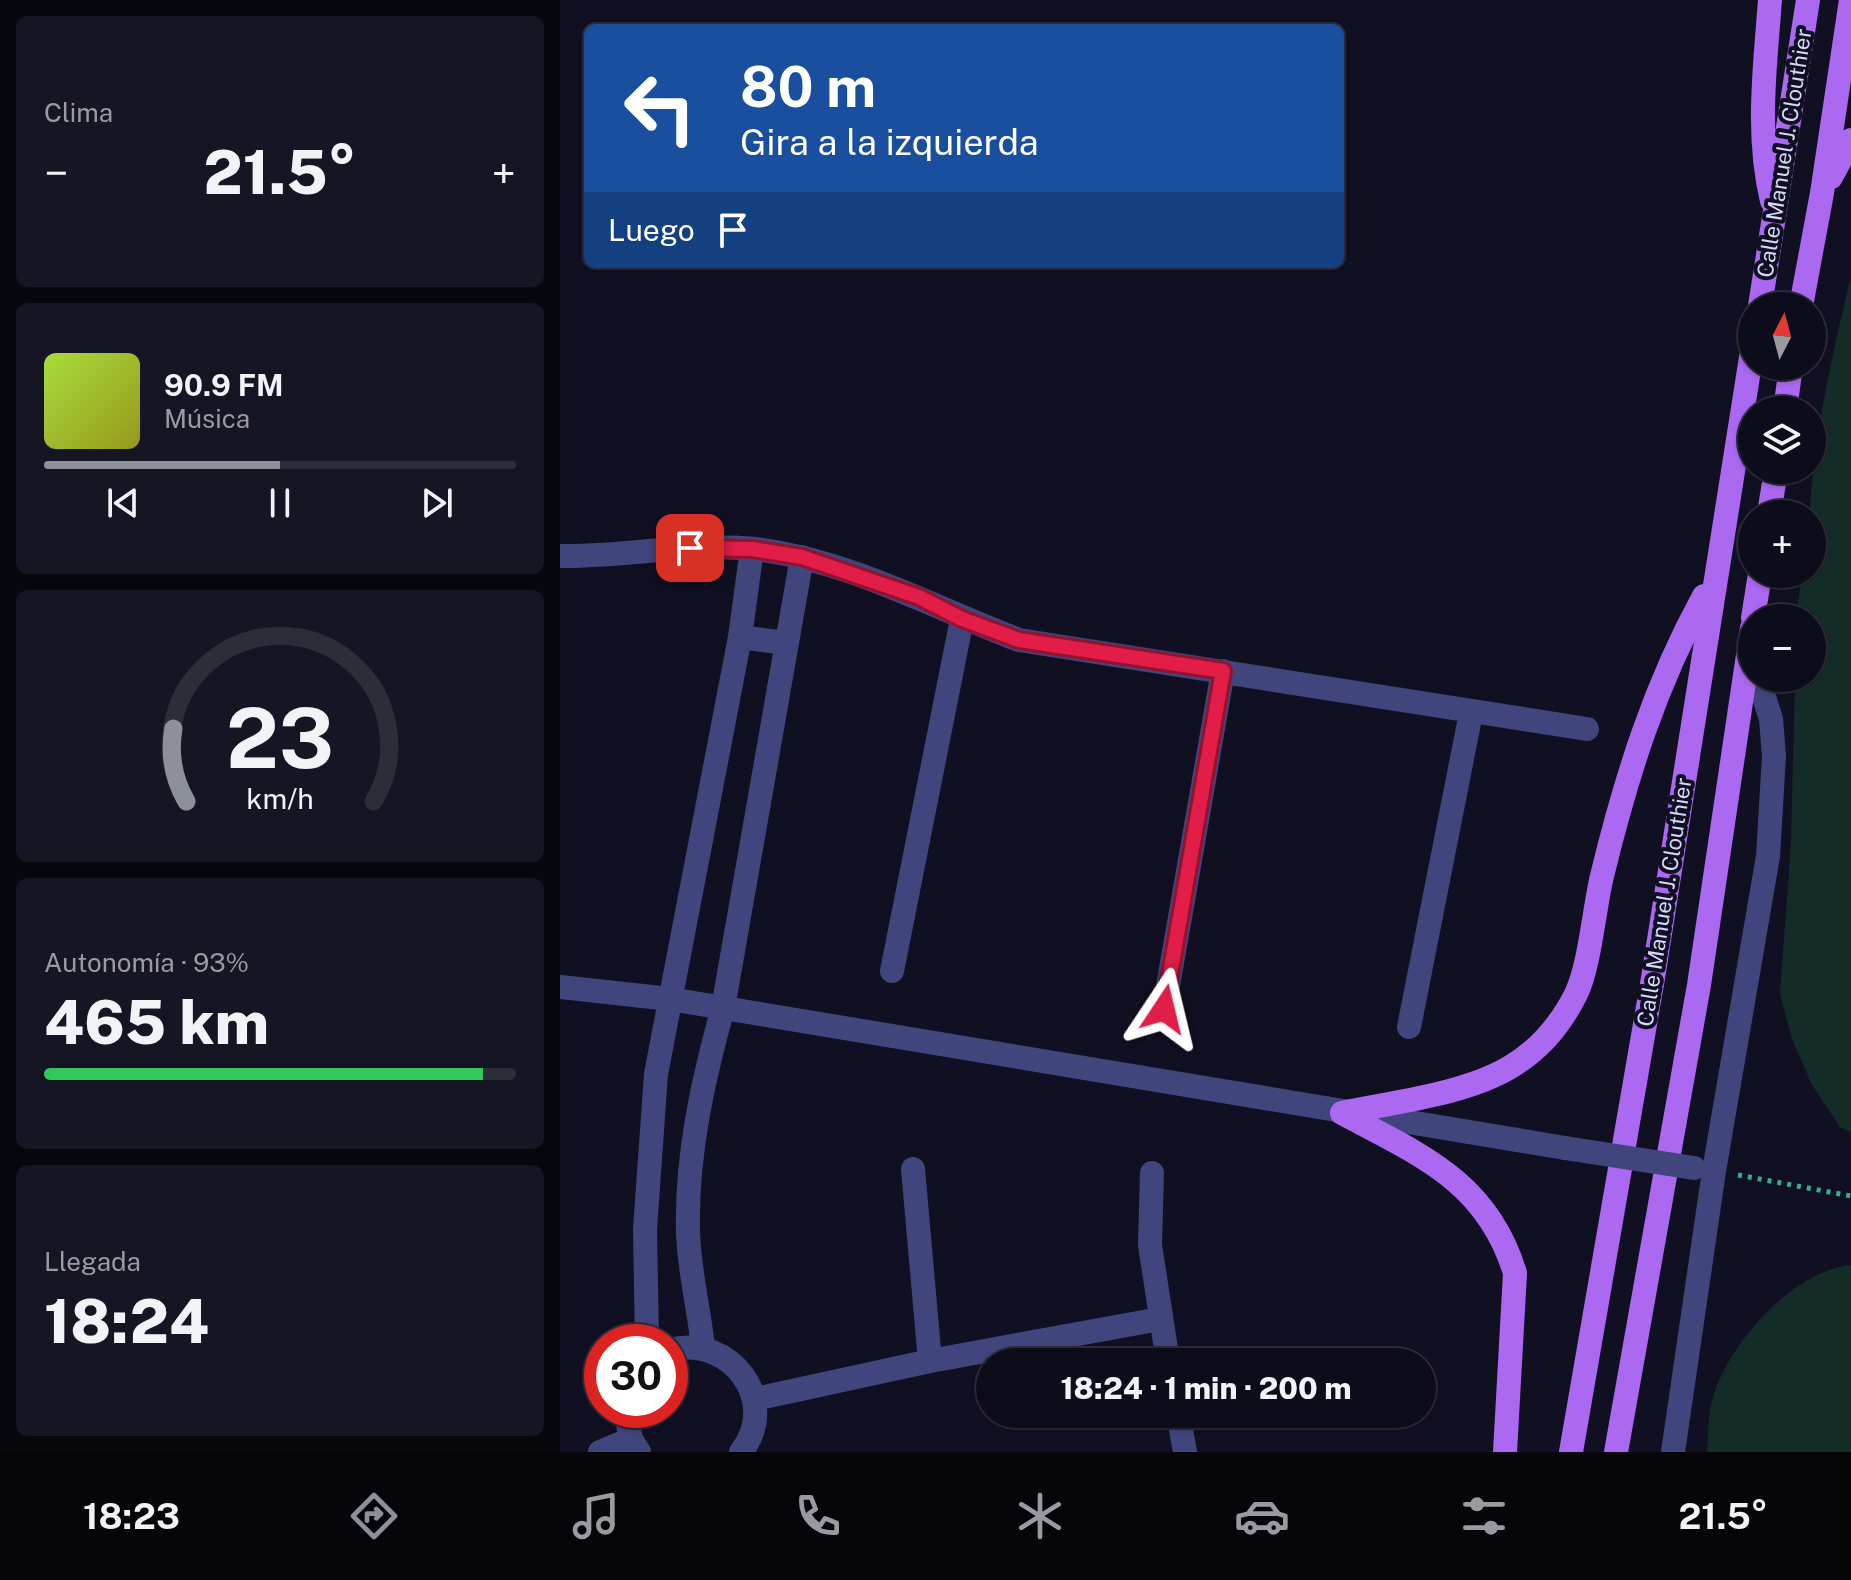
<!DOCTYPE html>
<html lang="es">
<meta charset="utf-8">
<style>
body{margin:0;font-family:"Public Sans",sans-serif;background:#161523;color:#f1f3f6;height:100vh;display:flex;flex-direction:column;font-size:30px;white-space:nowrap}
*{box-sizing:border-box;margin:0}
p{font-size:26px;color:#9a9ba2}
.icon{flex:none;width:44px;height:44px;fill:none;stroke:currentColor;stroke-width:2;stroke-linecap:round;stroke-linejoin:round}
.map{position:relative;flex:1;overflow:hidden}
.drawer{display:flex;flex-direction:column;gap:16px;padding:16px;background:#07070e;width:560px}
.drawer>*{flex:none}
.banner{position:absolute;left:24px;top:24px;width:760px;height:244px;border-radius:12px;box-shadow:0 2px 6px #0004,0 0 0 2px #2d2c39;background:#1a4fa0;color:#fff;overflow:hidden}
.needle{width:52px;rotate:6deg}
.buttons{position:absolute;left:1178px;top:292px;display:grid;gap:16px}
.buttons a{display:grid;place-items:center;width:88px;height:88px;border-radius:50%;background:#0d0c1a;box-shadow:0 2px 6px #0004,0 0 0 2px #2d2c39;font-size:40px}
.speed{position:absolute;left:24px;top:1324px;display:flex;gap:16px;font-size:40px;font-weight:700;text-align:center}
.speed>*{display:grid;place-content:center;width:104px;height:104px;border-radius:50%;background:#0d0c1a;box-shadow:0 2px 6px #0004,0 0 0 2px #2d2c39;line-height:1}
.speed .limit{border:12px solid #d22;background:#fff;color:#111}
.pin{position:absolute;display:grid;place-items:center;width:68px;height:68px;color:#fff;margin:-34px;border-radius:16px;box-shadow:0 4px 12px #0006}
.me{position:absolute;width:88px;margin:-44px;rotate:10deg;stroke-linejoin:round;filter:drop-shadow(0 0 6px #0008)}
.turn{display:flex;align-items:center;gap:28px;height:168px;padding:0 24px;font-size:36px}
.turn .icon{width:104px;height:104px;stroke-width:2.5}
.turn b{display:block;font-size:56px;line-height:68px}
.then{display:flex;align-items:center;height:76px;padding:0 24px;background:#0003;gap:16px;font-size:30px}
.big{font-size:60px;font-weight:800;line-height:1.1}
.drawer .card{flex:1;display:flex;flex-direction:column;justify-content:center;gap:12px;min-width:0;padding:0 28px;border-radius:12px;background:#161523}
.drawer .dial{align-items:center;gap:0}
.dial svg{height:208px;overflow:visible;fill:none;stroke:#2d2c39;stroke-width:7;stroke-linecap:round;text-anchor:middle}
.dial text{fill:#f1f3f6;stroke:none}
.song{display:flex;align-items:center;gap:24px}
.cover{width:96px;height:96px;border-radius:12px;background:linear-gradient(135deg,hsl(80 70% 55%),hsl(60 70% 35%))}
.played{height:8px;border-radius:4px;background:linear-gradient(90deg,#8c9099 50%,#2d2c39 50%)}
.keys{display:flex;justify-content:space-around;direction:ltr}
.heat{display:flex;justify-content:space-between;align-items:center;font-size:44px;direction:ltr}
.charge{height:12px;border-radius:6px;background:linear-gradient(90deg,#34c759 93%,#2d2c39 0)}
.trip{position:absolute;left:416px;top:1348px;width:460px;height:80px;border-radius:40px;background:#0d0c1a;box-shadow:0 2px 6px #0004,0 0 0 2px #2d2c39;font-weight:800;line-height:80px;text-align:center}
.menu{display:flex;height:128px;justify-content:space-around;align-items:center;background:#05050a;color:#9a9ba2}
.menu .icon{width:56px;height:56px}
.menu .selected{color:#8c9099}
.menu b{font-size:36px;color:#f1f3f6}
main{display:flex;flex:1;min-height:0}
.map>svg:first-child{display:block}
.green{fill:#142c28}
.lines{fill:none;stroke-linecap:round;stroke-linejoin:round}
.path{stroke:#3bab95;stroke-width:5;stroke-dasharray:4 6;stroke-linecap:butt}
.minor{stroke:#40467d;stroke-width:24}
.major{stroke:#ab68f0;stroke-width:24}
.minor-bridge{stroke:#40467d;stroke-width:24}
.route-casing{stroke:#92132f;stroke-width:20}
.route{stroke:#e11d48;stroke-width:14}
.labels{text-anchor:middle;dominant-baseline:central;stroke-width:8;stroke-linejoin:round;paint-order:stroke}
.street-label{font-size:22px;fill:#d6d7fb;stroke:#111023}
</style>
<main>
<section class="drawer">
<div class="card"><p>Clima</p>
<div class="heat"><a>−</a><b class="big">21.5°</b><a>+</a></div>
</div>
<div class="card">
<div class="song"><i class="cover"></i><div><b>90.9 FM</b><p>Música</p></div></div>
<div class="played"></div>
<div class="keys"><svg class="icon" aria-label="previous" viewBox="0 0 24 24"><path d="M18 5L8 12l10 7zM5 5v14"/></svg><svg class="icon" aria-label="pause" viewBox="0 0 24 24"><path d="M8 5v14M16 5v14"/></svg><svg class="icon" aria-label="next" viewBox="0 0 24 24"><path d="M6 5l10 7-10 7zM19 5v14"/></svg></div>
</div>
<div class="card dial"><svg viewBox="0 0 100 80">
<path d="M14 69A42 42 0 1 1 86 69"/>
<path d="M14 69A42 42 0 0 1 9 41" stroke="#8c9099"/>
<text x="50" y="56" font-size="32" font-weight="700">23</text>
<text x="50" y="72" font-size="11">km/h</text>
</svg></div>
<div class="card"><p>Autonomía · 93%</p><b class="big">465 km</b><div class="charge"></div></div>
<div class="card"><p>Llegada</p><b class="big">18:24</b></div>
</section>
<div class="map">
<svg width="1291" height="1452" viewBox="0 0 1291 1452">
<rect width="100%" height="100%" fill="#111023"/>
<path class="green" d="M1291 275V1132L1280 1127 1252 1085 1232 1039 1220 994 1231 843 1235 678H1252V618H1236L1242 574H1252C1252 552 1249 526 1250 508 1255 428 1273 353 1291 275Z
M1291 1265V1452H1147C1148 1438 1148 1423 1150 1409 1161 1351 1230 1271 1291 1265Z"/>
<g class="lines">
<path class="path" d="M1178 1175 1291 1196"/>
<path class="minor" d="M0 556C65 557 130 542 195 549 288 560 372 607 459 640L1027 729
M180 637 225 643
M332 971 402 619
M0 987 110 999 1005 1148
M604 1009 663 671
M849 1027 911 713
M353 1169 370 1361
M592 1173 590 1245 608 1362
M87 1342 85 1229 96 1074 180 637 192 549
M143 1347C139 1309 129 1270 128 1232 126 1156 143 1080 163 1008L242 557
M110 1350C170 1334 221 1401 181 1452
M195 1399 370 1361 600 1319
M65 1410 71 1439 79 1452
M618 1414 625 1452
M40 1452 71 1439
M1113 1452 1154 1171 1208 856 1214 756 1211 719 1198 678"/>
<path class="major" d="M1210 0C1205 67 1196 135 1212 201
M1271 177 1291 140
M1200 306 1248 0
M1241 306 1262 193 1291 0
M1225 410 1231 366
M1209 514 1216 470
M1193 618 1200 574
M782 1113C834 1102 907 1094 952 1066 980 1049 1001 1024 1016 994 1030 965 1034 909 1042 876 1066 777 1095 685 1144 596
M782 1113C860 1155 927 1181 955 1273L945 1452
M1011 1452 1093 978 1192 351
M1056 1452 1139 985 1192 628"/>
<path class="minor-bridge" d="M1005 1148 1134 1168"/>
</g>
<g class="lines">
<g class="route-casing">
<path id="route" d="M130 548 192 549 242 557 359 597 402 619 459 640 663 671 604 1009"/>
</g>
<use href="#route" class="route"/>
</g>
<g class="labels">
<g class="street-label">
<text transform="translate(1224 153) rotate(-81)">Calle Manuel J. Clouthier</text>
<text transform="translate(1104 902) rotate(-81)">Calle Manuel J. Clouthier</text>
</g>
</g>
</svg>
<div class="buttons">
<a><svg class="needle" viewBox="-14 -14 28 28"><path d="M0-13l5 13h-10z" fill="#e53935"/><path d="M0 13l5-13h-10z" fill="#9a9ba2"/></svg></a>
<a><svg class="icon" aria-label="layers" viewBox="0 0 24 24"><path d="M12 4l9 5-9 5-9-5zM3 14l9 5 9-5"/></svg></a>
<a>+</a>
<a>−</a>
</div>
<div class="speed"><div class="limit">30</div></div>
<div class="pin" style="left:130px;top:548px;background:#d93025"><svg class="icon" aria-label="arrive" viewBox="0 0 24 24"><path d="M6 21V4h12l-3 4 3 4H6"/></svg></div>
<svg class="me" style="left:604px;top:1009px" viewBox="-20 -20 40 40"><path d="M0-17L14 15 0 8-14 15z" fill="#e11d48" stroke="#fff" stroke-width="4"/></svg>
<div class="trip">18:24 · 1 min · 200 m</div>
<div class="banner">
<div class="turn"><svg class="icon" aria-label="left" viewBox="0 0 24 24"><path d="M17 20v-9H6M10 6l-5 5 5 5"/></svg><div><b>80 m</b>Gira a la izquierda</div></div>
<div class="then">Luego<svg class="icon" aria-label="arrive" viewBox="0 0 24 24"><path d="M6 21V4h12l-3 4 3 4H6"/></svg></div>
</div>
</div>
</main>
<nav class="menu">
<b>18:23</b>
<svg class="icon selected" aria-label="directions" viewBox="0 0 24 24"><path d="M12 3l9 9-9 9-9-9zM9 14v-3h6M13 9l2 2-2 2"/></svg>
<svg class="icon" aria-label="music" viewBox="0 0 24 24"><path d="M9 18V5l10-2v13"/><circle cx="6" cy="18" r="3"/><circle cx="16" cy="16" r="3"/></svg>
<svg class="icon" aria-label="phone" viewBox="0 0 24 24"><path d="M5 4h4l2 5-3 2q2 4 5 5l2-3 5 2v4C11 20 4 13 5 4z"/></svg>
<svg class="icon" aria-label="climate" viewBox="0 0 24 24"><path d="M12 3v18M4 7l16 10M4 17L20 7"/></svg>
<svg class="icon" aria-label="car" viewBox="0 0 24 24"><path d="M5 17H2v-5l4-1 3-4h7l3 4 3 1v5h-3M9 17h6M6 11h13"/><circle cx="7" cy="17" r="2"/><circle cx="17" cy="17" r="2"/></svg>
<svg class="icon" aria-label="filters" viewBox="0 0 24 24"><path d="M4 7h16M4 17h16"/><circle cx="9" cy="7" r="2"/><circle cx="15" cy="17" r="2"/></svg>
<b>21.5°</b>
</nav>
